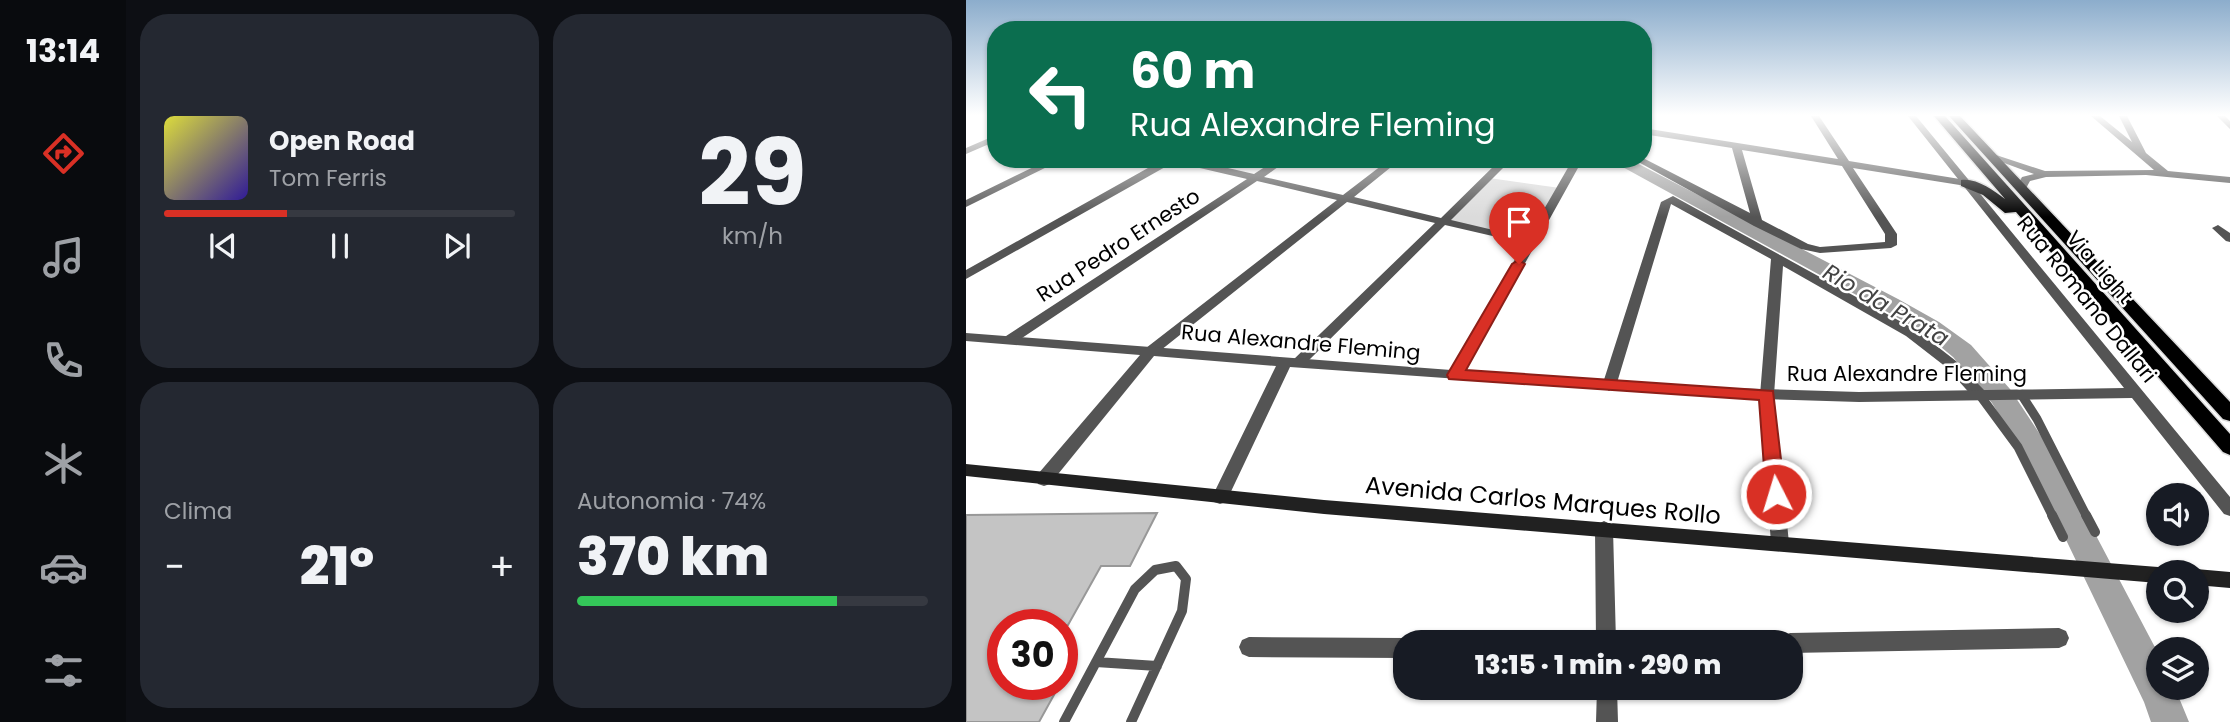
<!DOCTYPE html>
<html lang="pt">
<meta charset="utf-8">
<style>
body{margin:0;font-family:Poppins,sans-serif;background:#242831;color:#f1f3f6;height:100vh;display:flex;flex-direction:column;font-size:26px;white-space:nowrap}
*{box-sizing:border-box;margin:0}
p{font-size:23px;color:#9ea1a6}
.icon{flex:none;width:38px;height:38px;fill:none;stroke:currentColor;stroke-width:2;stroke-linecap:round;stroke-linejoin:round}
.map{position:relative;flex:1;overflow:hidden}
.panel{display:flex;flex-direction:column;gap:14px;padding:14px;background:#0d0f14;width:840px}
.panel>*{flex:none}
.hud{position:absolute;left:21px;top:21px;width:665px;height:147px;border-radius:28px;box-shadow:0 2px 5px #0004;background:#0b6e4f;color:#fff;overflow:hidden}
.fabs{position:absolute;left:1180px;top:483px;display:grid;gap:14px}
.fabs a{display:grid;place-items:center;width:63px;height:63px;border-radius:50%;background:#171b24;box-shadow:0 2px 5px #0004;font-size:35px}
.speed{position:absolute;left:21px;top:609px;display:flex;gap:14px;font-size:35px;font-weight:700;text-align:center}
.speed>*{display:grid;place-content:center;width:91px;height:91px;border-radius:50%;background:#171b24;box-shadow:0 2px 5px #0004;line-height:1}
.speed .limit{border:10px solid #d22;background:#fff;color:#111}
.pin{position:absolute;display:grid;place-items:center;width:60px;height:60px;color:#fff;margin:-72px -30px;border-radius:50% 50% 50% 0;rotate:-45deg;box-shadow:0 0 7px #0007}
.pin .icon{rotate:45deg}
.me{position:absolute;width:77px;margin:-38px;rotate:355deg;stroke-linejoin:round;filter:drop-shadow(0 0 5px #0008)}
.turn{display:flex;align-items:center;gap:24px;height:147px;padding:0 28px;font-size:32px}
.turn .icon{width:91px;height:91px;stroke-width:2.5}
.turn b{display:block;font-size:49px;line-height:60px}
.big{font-size:52px;font-weight:800;line-height:1.1}
.panel .tile{flex:1;display:flex;flex-direction:column;justify-content:center;gap:10px;min-width:0;padding:0 24px;border-radius:28px;background:#242831}
.panel .dial{align-items:center;gap:0}
.dial b{font-size:91px;line-height:1}
.song{display:flex;align-items:center;gap:21px}
.cover{width:84px;height:84px;border-radius:10px;background:linear-gradient(135deg,hsl(60 70% 55%),hsl(250 70% 35%))}
.played{height:7px;border-radius:4px;background:linear-gradient(90deg,#d93025 35%,#363941 35%)}
.keys{display:flex;justify-content:space-around;direction:ltr}
.heat{display:flex;justify-content:space-between;align-items:center;font-size:38px;direction:ltr}
.charge{height:10px;border-radius:5px;background:linear-gradient(90deg,#34c759 74%,#363941 0)}
.panel .tiles{flex:1;display:grid;gap:14px;grid-template-columns:repeat(2,1fr)}
.trip{position:absolute;left:427px;top:630px;width:410px;height:70px;border-radius:28px;background:#171b24;box-shadow:0 2px 5px #0004;font-weight:800;line-height:70px;text-align:center}
main{display:flex;flex:1;min-height:0}
.dock{display:flex;flex-direction:column;width:126px;justify-content:space-around;align-items:center;background:#090b0e;color:#9ea1a6}
.dock .icon{width:49px;height:49px}
.dock .selected{color:#d93025}
.dock b{font-size:32px;color:#f1f3f6}
.map>svg:first-child{display:block}
.green{fill:#dbdbdb}
.lines{fill:none;stroke-linecap:round;stroke-linejoin:round}
.river{fill:#a2a2a2;fill-rule:evenodd}
.building{fill:#c4c4c4;stroke:#989898;stroke-width:2}
.primary-casing{stroke:#dbdbdb;stroke-width:3}
.service-far1{stroke:#545454;stroke-width:9}
.service{stroke:#545454;stroke-width:10}
.minor{fill:#545454;fill-rule:evenodd}
.tertiary{fill:#545454;fill-rule:evenodd}
.secondary{fill:#212121;fill-rule:evenodd}
.primary{fill:#000;fill-rule:evenodd}
.route{fill:#d93025;stroke:#8d1f18;stroke-width:2}
.labels{text-anchor:middle;dominant-baseline:central;stroke-width:5;stroke-linejoin:round;paint-order:stroke}
.street-label{font-size:21px;fill:#000;stroke:#fff}
.water-label{font-size:23px;font-style:italic;fill:#434343;stroke:#fff}
.near-street-label{font-size:24px;fill:#000;stroke:#fff}
</style>
<main>
<nav class="dock">
<b>13:14</b>
<svg class="icon selected" aria-label="directions" viewBox="0 0 24 24"><path d="M12 3l9 9-9 9-9-9zM9 14v-3h6M13 9l2 2-2 2"/></svg>
<svg class="icon" aria-label="music" viewBox="0 0 24 24"><path d="M9 18V5l10-2v13"/><circle cx="6" cy="18" r="3"/><circle cx="16" cy="16" r="3"/></svg>
<svg class="icon" aria-label="phone" viewBox="0 0 24 24"><path d="M5 4h4l2 5-3 2q2 4 5 5l2-3 5 2v4C11 20 4 13 5 4z"/></svg>
<svg class="icon" aria-label="climate" viewBox="0 0 24 24"><path d="M12 3v18M4 7l16 10M4 17L20 7"/></svg>
<svg class="icon" aria-label="car" viewBox="0 0 24 24"><path d="M5 17H2v-5l4-1 3-4h7l3 4 3 1v5h-3M9 17h6M6 11h13"/><circle cx="7" cy="17" r="2"/><circle cx="17" cy="17" r="2"/></svg>
<svg class="icon" aria-label="filters" viewBox="0 0 24 24"><path d="M4 7h16M4 17h16"/><circle cx="9" cy="7" r="2"/><circle cx="15" cy="17" r="2"/></svg>
</nav>
<section class="panel">
<div class="tiles">
<div class="tile">
<div class="song"><i class="cover"></i><div><b>Open Road</b><p>Tom Ferris</p></div></div>
<div class="played"></div>
<div class="keys"><svg class="icon" aria-label="previous" viewBox="0 0 24 24"><path d="M18 5L8 12l10 7zM5 5v14"/></svg><svg class="icon" aria-label="pause" viewBox="0 0 24 24"><path d="M8 5v14M16 5v14"/></svg><svg class="icon" aria-label="next" viewBox="0 0 24 24"><path d="M6 5l10 7-10 7zM19 5v14"/></svg></div>
</div>
<div class="tile dial"><b>29</b><p>km/h</p></div>
<div class="tile"><p>Clima</p>
<div class="heat"><a>−</a><b class="big">21°</b><a>+</a></div>
</div>
<div class="tile"><p>Autonomia · 74%</p><b class="big">370 km</b><div class="charge"></div></div>
</div>
</section>
<div class="map">
<svg width="1264" height="722" viewBox="0 0 1264 722">
<rect width="100%" height="100%" fill="#fff"/>
<path class="green" d="M523 178 594 188 564 240 478 221Z"/>
<g class="lines">
<path class="river" d="M642 159H663L932 299 973 322 1005 345 1044 389 1087 454 1192 653V688H1209L1223 722H1185L1178 702 1065 467 1026 403 987 357 957 332 916 309Z"/>
</g>
<path class="building" d="M191 513 164 566H135L102 625H37V684H94L73 722H0V515Z"/>
<g class="lines">
<g class="primary-casing">
<path id="primary" d="M968 116H979L1264 434V455L1257 452 1050 212 1039 213 1017 195 995 186V180C1011 178 1027 190 1039 199Z
M983 116H994L1264 402V421L1257 419Z"/>
</g>
<path class="service-far1" d="M1013 394 1052 447 1087 517
M1055 394 1071 419 1121 517"/>
<path class="service" d="M1086 515 1097 537
M1120 515 1129 532
M130 662 191 666
M98 722 169 589 189 570 210 566 220 579 216 611 165 722"/>
<path class="minor" d="M845 116H853L883 161 1000 180 1005 183 1000 186 887 168 931 234V245L925 248 854 253 835 249 788 226 667 159 677 158 784 213 766 148 677 134V128L872 159ZM776 150 876 166 919 234V242L854 247 842 244 796 220Z
M1125 116H1134L1166 142 1153 116H1161L1180 153 1202 171 1264 177V183L1180 175 1080 177 1064 181 1059 190 1055 191 1050 188 1056 177 1068 174 1022 157 1030 155 1079 171 1188 170Z
M1251 116H1259L1264 121V129Z
M30 135V141L0 154V148Z
M84 159H97L0 207V200Z
M198 159H223L288 174 311 159H323L298 177 377 195 424 159H435L388 197 475 218 535 159H546L485 220 569 240 571 242 565 245 479 225 337 366H327L325 363 327 360 469 223 381 202 190 354H180L178 351 180 348 371 200 291 181 47 344H37L35 341 37 338 281 179 208 162 0 279V270Z
M707 196 950 330 990 361 1018 390 1020 394 1018 398H1008L980 367 940 336 817 266 808 395 823 543 820 549 814 551 808 549 805 543 794 395 805 259 705 204 650 386 643 391 636 386 695 202Z
M1252 225 1264 233V242L1260 241 1246 228Z
M1093 628 1100 631 1103 638 1100 645 1093 648 824 653V642H814L817 636 824 633Z
M283 637 439 638 447 642H439V658L283 657 276 654 273 647 276 640Z"/>
<path class="tertiary" d="M942 116H950L1264 497V516L1258 514 1166 398 893 402 763 398 324 367 260 502 254 504 248 502 246 497 310 366 188 356 84 484 78 486 72 484 70 479 72 474 174 355 0 341V333L485 370 607 159H617L499 371 763 388 893 392 1158 388Z
M638 521 644 524 647 529 650 642H630L629 529 632 524Z
M631 688H651L652 722H630Z"/>
<path class="secondary" d="M0 464 358 500 1192 567 1199 569 1200 572H1192V583L358 514 0 476Z
M1230 569 1264 572V588L1230 585V572H1223Z"/>
<use href="#primary" class="primary"/>
</g>
<linearGradient id="sky" x2="0" y2="1"><stop stop-color="#8cadcc"/><stop offset="0.53" stop-color="#fff"/><stop offset="1" stop-color="#fff" stop-opacity="0"/></linearGradient>
<rect width="1264" height="217" fill="url(#sky)"/>
<path class="route" d="M553 260 559 264 500 370 807 391 819 494 817 500 810 502 803 500 800 494 793 400 483 379 481 375 546 264Z"/>
<g class="labels">
<g class="street-label">
<text transform="translate(152 245) rotate(-33)">Rua Pedro Ernesto</text>
<text transform="translate(1134 267) rotate(49)">Via Light</text>
<text transform="translate(1121 299) rotate(51)">Rua Romano Dallari</text>
<text transform="translate(335 342) rotate(5)">Rua Alexandre Fleming</text>
<text x="941" y="373">Rua Alexandre Fleming</text>
</g>
<g class="water-label">
<text transform="translate(920 305) rotate(30)">Rio da Prata</text>
</g>
<g class="near-street-label">
<text transform="translate(577 500) rotate(5)">Avenida Carlos Marques Rollo</text>
</g>
</g>
</svg>
<div class="fabs">
<a><svg class="icon" aria-label="sound" viewBox="0 0 24 24"><path d="M4 9h4l5-4v14l-5-4H4zM17 9q2 3 0 6"/></svg></a>
<a><svg class="icon" aria-label="search" viewBox="0 0 24 24"><circle cx="10" cy="10" r="6"/><path d="M15 15l6 6"/></svg></a>
<a><svg class="icon" aria-label="layers" viewBox="0 0 24 24"><path d="M12 4l9 5-9 5-9-5zM3 14l9 5 9-5"/></svg></a>
</div>
<div class="speed"><div class="limit">30</div></div>
<div class="pin" style="left:553px;top:264px;background:#d93025"><svg class="icon" aria-label="arrive" viewBox="0 0 24 24"><path d="M6 21V4h12l-3 4 3 4H6"/></svg></div>
<svg class="me" style="left:810px;top:494px" viewBox="-20 -20 40 40"><circle r="17" fill="#d93025" stroke="#fff" stroke-width="3"/><path d="M0-11L8 9 0 5-8 9z" fill="#fff"/></svg>
<div class="trip">13:15 · 1 min · 290 m</div>
<div class="hud">
<div class="turn"><svg class="icon" aria-label="left" viewBox="0 0 24 24"><path d="M17 20v-9H6M10 6l-5 5 5 5"/></svg><div><b>60 m</b>Rua Alexandre Fleming</div></div>
</div>
</div>
</main>
